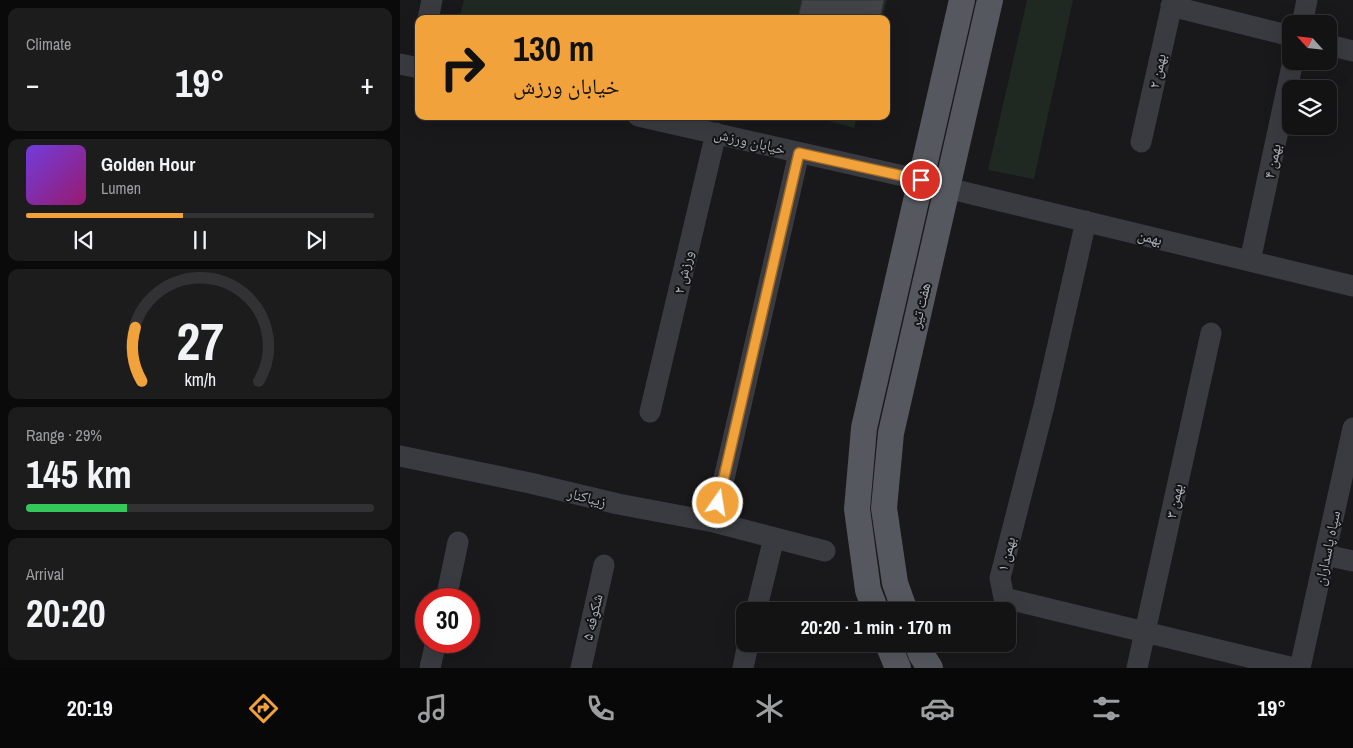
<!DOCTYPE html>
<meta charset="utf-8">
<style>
body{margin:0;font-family:"Archivo Narrow","Noto Naskh Arabic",sans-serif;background:#1c1c1d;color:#f1f3f6;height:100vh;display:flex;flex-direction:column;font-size:19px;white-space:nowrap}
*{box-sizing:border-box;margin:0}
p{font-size:16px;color:#9d9ea0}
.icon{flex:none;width:28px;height:28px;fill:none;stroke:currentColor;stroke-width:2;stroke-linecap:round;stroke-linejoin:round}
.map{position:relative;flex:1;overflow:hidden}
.sheet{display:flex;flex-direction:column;gap:8px;padding:8px;background:#0a0a0b;width:400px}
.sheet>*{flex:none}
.banner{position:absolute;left:15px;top:15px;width:475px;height:105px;border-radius:10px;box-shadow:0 5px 20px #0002,0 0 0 1px #323234;background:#f1a23b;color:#111;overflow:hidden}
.needle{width:32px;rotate:297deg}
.tools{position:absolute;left:882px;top:15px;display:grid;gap:10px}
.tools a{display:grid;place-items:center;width:55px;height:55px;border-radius:10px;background:#131314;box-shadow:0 5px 20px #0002,0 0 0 1px #323234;font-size:25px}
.speed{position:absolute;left:15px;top:588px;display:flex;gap:10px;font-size:25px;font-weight:700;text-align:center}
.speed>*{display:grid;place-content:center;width:65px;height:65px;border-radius:50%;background:#131314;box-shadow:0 5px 20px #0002,0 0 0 1px #323234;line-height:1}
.speed .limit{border:8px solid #d22;background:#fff;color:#111}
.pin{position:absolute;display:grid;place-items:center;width:42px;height:42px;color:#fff;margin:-21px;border:2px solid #fff;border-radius:50%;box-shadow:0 1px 5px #0007}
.me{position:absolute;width:55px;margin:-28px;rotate:13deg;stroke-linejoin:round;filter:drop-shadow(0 0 4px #0008)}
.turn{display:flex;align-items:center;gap:18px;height:105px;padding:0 15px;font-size:22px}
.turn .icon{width:65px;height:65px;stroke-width:2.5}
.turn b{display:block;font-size:35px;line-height:42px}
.big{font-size:38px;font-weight:700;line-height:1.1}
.sheet .widget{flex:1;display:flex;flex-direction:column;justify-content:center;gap:8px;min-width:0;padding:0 18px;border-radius:10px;background:#1c1c1d}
.sheet .dial{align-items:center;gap:0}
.dial svg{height:130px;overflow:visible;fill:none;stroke:#323234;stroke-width:7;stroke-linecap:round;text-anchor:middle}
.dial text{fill:#f1f3f6;stroke:none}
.song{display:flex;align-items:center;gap:15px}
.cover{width:60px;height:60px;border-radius:8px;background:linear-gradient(135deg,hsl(260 70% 55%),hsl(320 70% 35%))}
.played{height:5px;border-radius:2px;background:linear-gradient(90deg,#f1a23b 45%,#323234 45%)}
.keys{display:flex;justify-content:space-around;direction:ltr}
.heat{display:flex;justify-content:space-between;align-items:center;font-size:28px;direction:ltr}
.charge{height:8px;border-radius:4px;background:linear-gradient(90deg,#34c759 29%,#323234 0)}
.trip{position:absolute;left:336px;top:602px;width:280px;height:50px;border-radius:10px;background:#131314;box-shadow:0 5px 20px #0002,0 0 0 1px #323234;font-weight:700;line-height:50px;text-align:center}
.dock{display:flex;height:80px;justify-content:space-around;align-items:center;background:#080808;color:#9d9ea0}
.dock .icon{width:35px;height:35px}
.dock .current{color:#f1a23b}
.dock b{font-size:22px;color:#f1f3f6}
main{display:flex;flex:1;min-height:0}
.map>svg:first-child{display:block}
.green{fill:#202921}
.building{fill:#434448;stroke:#333337}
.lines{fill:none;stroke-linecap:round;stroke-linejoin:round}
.minor{stroke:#3a3b40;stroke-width:21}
.major{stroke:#56585f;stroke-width:26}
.route-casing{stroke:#9d6926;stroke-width:12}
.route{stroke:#f1a23b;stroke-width:9}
.labels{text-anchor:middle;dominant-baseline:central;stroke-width:4;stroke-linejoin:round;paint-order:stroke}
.street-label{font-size:15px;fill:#abb1ba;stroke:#141416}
</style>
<main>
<section class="sheet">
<div class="widget"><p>Climate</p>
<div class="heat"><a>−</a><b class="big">19°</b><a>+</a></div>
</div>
<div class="widget">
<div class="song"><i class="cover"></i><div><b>Golden Hour</b><p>Lumen</p></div></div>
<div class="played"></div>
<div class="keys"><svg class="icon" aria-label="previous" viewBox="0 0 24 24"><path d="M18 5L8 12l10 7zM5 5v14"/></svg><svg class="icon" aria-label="pause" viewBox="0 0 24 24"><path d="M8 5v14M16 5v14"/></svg><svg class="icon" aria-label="next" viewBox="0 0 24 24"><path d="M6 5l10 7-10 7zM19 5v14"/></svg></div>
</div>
<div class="widget dial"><svg viewBox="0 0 100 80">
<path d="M14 69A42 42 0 1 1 86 69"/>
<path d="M14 69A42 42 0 0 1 10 36" stroke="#f1a23b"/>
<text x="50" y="56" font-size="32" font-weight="700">27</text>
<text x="50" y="72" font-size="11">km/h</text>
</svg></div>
<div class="widget"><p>Range · 29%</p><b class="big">145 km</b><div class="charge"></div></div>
<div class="widget"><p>Arrival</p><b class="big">20:20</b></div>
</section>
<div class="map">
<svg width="953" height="668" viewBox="0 0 953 668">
<rect width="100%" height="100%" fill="#19191b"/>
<path class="green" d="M64 0H487L482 19H59Z
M627 0H673L634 179 588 170Z
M410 116H457L454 128Z"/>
<path class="building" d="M402 0H484L480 19H398Z"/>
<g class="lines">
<path class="minor" d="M771 6 891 36
M28 19 32 0
M902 24 907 0
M929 45 953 51
M0 64 19 68
M238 116 521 180
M741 142 773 0
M547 188 953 286
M686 221 644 406 600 578 604 598 894 668
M850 261 893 61
M250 412 316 133
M0 456 130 483 218 504 314 522 425 551
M314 522 399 153
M925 555 953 561
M46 599 58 542
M356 611 374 538
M30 668 36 641
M181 668 204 565
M343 668 348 644
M737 668 811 333
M900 668 953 428"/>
<path class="major" d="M476 611 468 590 457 509 464 428 562 0
M505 611 495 583 484 508 491 433 590 0
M488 644 498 668
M517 644 521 654 530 668"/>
</g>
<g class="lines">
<g class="route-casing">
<path id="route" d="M318 503 399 153 521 180"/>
</g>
<use href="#route" class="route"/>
</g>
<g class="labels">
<g class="street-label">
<text transform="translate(757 71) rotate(-78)">بهمن ۲</text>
<text transform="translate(350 141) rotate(13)">خیابان ورزش</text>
<text transform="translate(872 161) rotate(-78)">بهمن ۴</text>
<text transform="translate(750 237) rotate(14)">بهمن</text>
<text transform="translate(283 272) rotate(-77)">ورزش ۲</text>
<text transform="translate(520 305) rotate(-77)">هفت تیر</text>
<text transform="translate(187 497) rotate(14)">زیباکنار</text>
<text transform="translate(774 501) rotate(-78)">بهمن ۳</text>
<text transform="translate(927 548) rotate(-78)">سپاه پاسداران</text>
<text transform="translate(606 554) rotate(-76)">بهمن ۱</text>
<text transform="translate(192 617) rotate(-77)">شکوفه ۵</text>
</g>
</g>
</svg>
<div class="tools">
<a><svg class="needle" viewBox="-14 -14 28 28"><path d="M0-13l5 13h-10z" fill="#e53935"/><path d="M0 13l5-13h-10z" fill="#9d9ea0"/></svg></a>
<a><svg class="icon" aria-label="layers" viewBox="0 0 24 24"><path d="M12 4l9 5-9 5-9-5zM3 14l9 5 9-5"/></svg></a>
</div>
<div class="speed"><div class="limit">30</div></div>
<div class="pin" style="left:521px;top:180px;background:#d93025"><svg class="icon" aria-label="arrive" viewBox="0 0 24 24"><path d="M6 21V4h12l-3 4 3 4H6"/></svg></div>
<svg class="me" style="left:318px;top:503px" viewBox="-20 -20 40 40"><circle r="17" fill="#f1a23b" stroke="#fff" stroke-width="3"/><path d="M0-11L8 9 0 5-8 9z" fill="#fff"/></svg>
<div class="trip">20:20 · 1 min · 170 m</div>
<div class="banner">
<div class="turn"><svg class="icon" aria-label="right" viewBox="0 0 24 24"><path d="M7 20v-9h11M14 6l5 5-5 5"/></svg><div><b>130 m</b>خیابان ورزش</div></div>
</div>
</div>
</main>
<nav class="dock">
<b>20:19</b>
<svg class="icon current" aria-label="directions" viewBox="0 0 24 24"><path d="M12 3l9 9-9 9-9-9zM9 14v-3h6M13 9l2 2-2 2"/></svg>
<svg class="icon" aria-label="music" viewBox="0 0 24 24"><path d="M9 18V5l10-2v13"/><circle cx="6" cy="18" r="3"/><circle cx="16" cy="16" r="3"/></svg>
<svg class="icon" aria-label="phone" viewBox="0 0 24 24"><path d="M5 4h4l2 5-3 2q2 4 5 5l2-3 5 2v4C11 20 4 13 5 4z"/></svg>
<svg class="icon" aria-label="climate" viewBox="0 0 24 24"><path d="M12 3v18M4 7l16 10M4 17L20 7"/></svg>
<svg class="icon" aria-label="car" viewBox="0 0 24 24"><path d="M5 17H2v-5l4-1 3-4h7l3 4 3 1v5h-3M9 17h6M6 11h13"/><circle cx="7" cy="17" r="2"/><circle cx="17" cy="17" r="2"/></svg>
<svg class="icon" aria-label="filters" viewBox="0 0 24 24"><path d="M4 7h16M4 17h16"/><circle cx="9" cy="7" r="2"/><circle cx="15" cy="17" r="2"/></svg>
<b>19°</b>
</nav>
